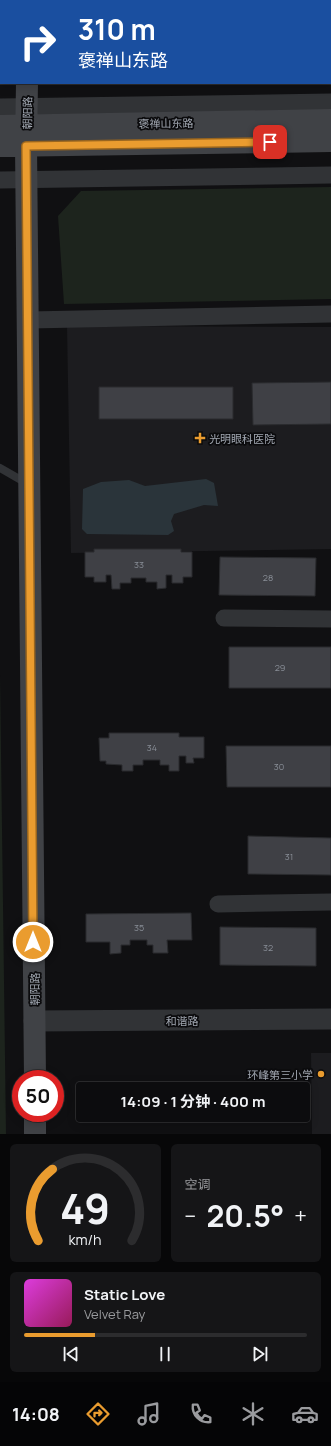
<!DOCTYPE html>
<html lang="zh">
<meta charset="utf-8">
<style>
body{margin:0;font-family:Manrope,"Noto Sans SC",sans-serif;background:#151517;color:#f1f3f6;height:100vh;display:flex;flex-direction:column;font-size:15px;white-space:nowrap}
*{box-sizing:border-box;margin:0}
p{font-size:13px;color:#9a9b9e}
.icon{flex:none;width:22px;height:22px;fill:none;stroke:currentColor;stroke-width:2;stroke-linecap:round;stroke-linejoin:round}
.map{position:relative;height:1134px;overflow:hidden}
.panel{display:flex;flex-direction:column;gap:10px;padding:10px;background:#070708;flex:1}
.panel>*{flex:none}
.top-card{position:absolute;left:0px;top:0px;width:331px;height:84px;box-shadow:0 2px 10px #0003,0 0 0 1px #2c2c2e;background:#1a4fa0;color:#fff;overflow:hidden}
.speed{position:absolute;left:12px;top:1070px;display:flex;gap:8px;font-size:20px;font-weight:700;text-align:center}
.speed>*{display:grid;place-content:center;width:52px;height:52px;border-radius:50%;background:#0c0c0e;box-shadow:0 2px 10px #0003,0 0 0 1px #2c2c2e;line-height:1}
.speed .limit{border:6px solid #d22;background:#fff;color:#111}
.pin{position:absolute;display:grid;place-items:center;width:34px;height:34px;color:#fff;margin:-17px;border-radius:8px;box-shadow:0 2px 6px #0006}
.me{position:absolute;width:44px;margin:-22px;rotate:0deg;stroke-linejoin:round;filter:drop-shadow(0 0 3px #0008)}
.turn{display:flex;align-items:center;gap:14px;height:84px;padding:0 12px;font-size:18px}
.turn .icon{width:52px;height:52px;stroke-width:2.5}
.turn b{display:block;font-size:28px;line-height:34px}
.big{font-size:30px;font-weight:700;line-height:1.1}
.panel .card{flex:1;display:flex;flex-direction:column;justify-content:center;gap:6px;min-width:0;padding:0 14px;border-radius:6px;background:#151517}
.panel .dial{align-items:center;gap:0}
.dial svg{height:104px;overflow:visible;fill:none;stroke:#2c2c2e;stroke-width:7;stroke-linecap:round;text-anchor:middle}
.dial text{fill:#f1f3f6;stroke:none}
.song{display:flex;align-items:center;gap:12px}
.cover{width:48px;height:48px;border-radius:6px;background:linear-gradient(135deg,hsl(300 70% 55%),hsl(330 70% 35%))}
.played{height:4px;border-radius:2px;background:linear-gradient(90deg,#ea9c2f 25%,#2c2c2e 25%)}
.keys{display:flex;justify-content:space-around;direction:ltr}
.heat{display:flex;justify-content:space-between;align-items:center;font-size:22px;direction:ltr}
.panel .tiles{flex:1;display:grid;gap:10px;grid-template-columns:1fr 1fr}
.card:last-child{grid-column:span 2}
.trip{position:absolute;left:76px;top:1082px;width:234px;height:40px;border-radius:4px;background:#0c0c0e;box-shadow:0 2px 10px #0003,0 0 0 1px #2c2c2e;font-weight:700;line-height:40px;text-align:center}
.tab-bar{display:flex;height:64px;justify-content:space-around;align-items:center;background:#050506;color:#9a9b9e}
.tab-bar .icon{width:28px;height:28px}
.tab-bar .on{color:#ea9c2f}
.tab-bar b{font-size:18px;color:#f1f3f6}
.map>svg:first-child{display:block}
.built{fill:#1c1c1f}
.green{fill:#1d241d}
.water{fill:#2a343a}
.building{fill:#3f4045;stroke:#2a2b2e}
.lines{fill:none;stroke-linecap:round;stroke-linejoin:round}
.service{stroke:#313336;stroke-width:8}
.minor{stroke:#313336;stroke-width:17}
.tertiary{stroke:#313336;stroke-width:21}
.secondary{stroke:#404246;stroke-width:22}
.route-casing{stroke:#98651f;stroke-width:10}
.route{stroke:#ea9c2f;stroke-width:7}
.poi-dot{fill:#ea9c2f;stroke:#0b0b0d;stroke-width:1.5}
.labels{text-anchor:middle;dominant-baseline:central;stroke-width:3.5;stroke-linejoin:round;paint-order:stroke}
.number-label{font-size:9px;fill:#898e97}
.street-label{font-size:11px;fill:#a2a8b2;stroke:#0b0b0d}
.poi-label{font-size:11px;fill:#a2a8b2;stroke:#0b0b0d;text-anchor:start}
</style>
<div class="map">
<svg width="331" height="1134" viewBox="0 0 331 1134">
<rect width="100%" height="100%" fill="#101012"/>
<path class="built" d="M67 326 331 327V549L71 553Z
M311 1053H331V1134H312Z"/>
<path class="green" d="M331 187V299L64 304 58 216 81 191Z
M0 675 6 1134H0Z"/>
<path class="water" d="M206 479 214 483 218 506 204 505 174 514 171 521 174 531 168 535 87 534 82 529 83 489 101 482 129 480 145 486Z"/>
<path class="building" d="M331 382V424L253 425 252 383Z
M99 387H233V419H99Z
M94 549H181V552H192V577H183V583H172V575H166V588L157 589V582H146V578H131V583H120V589H112L111 575H106V582H94V577H85V552H94Z
M220 557 316 558 315 596 219 595Z
M229 647H331V688H229Z
M109 733H179V737H204V758H193L194 763H186V756H179V771H169V765H160V760H143V765H133V771H122V765L106 764V761H100L99 738H109Z
M226 746H331V787H227Z
M248 836 331 838V875L248 874Z
M191 913 192 940H167L168 953H153V945H147V940H130V945H121V953L110 954V942H86V914Z
M220 927 316 928V966L220 965Z"/>
<g class="lines">
<path class="service" d="M288 0V1
M330 14H331
M0 468 28 484"/>
<path class="minor" d="M0 107 331 102
M0 180 331 175
M29 320 331 314
M224 618 331 619
M218 904 331 902"/>
<path class="tertiary" d="M34 1021 331 1019"/>
<path class="secondary" d="M30 1V0
M27 83 26 145 35 1079
M0 126 331 120
M0 146 331 141
M35 1113V1134"/>
</g>
<g class="lines">
<g class="route-casing">
<path id="route" d="M33 942 26 146 270 142"/>
</g>
<use href="#route" class="route"/>
</g>
<g class="poi-dot">
<path d="M198 432h4v4h4v4h-4v4h-4v-4h-4v-4h4z"/>
<circle cx="321" cy="1074" r="4"/>
</g>
<g class="labels">
<g class="number-label">
<text x="139" y="564">33</text>
<text x="268" y="577">28</text>
<text x="280" y="667">29</text>
<text x="152" y="747">34</text>
<text x="279" y="766">30</text>
<text x="289" y="856">31</text>
<text x="139" y="927">35</text>
<text x="268" y="947">32</text>
</g>
<g class="street-label">
<text transform="translate(27 113) rotate(-89)">朝阳路</text>
<text transform="translate(166 123) rotate(-1)">褒禅山东路</text>
<text transform="translate(34 989) rotate(-90)">朝阳路</text>
<text x="182" y="1020">和谐路</text>
</g>
<g class="poi-label">
<text x="209" y="438">光明眼科医院</text>
<text x="313" y="1074" text-anchor="end">环峰第三小学</text>
</g>
</g>
</svg>
<div class="speed"><div class="limit">50</div></div>
<div class="pin" style="left:270px;top:142px;background:#d93025"><svg class="icon" aria-label="arrive" viewBox="0 0 24 24"><path d="M6 21V4h12l-3 4 3 4H6"/></svg></div>
<svg class="me" style="left:33px;top:942px" viewBox="-20 -20 40 40"><circle r="17" fill="#ea9c2f" stroke="#fff" stroke-width="3"/><path d="M0-11L8 9 0 5-8 9z" fill="#fff"/></svg>
<div class="trip">14:09 · 1 分钟 · 400 m</div>
<div class="top-card">
<div class="turn"><svg class="icon" aria-label="right" viewBox="0 0 24 24"><path d="M7 20v-9h11M14 6l5 5-5 5"/></svg><div><b>310 m</b>褒禅山东路</div></div>
</div>
</div>
<section class="panel">
<div class="tiles">
<div class="card dial"><svg viewBox="0 0 100 80">
<path d="M14 69A42 42 0 1 1 86 69"/>
<path d="M14 69A42 42 0 0 1 25 14" stroke="#ea9c2f"/>
<text x="50" y="56" font-size="32" font-weight="700">49</text>
<text x="50" y="72" font-size="11">km/h</text>
</svg></div>
<div class="card"><p>空调</p>
<div class="heat"><a>−</a><b class="big">20.5°</b><a>+</a></div>
</div>
<div class="card">
<div class="song"><i class="cover"></i><div><b>Static Love</b><p>Velvet Ray</p></div></div>
<div class="played"></div>
<div class="keys"><svg class="icon" aria-label="previous" viewBox="0 0 24 24"><path d="M18 5L8 12l10 7zM5 5v14"/></svg><svg class="icon" aria-label="pause" viewBox="0 0 24 24"><path d="M8 5v14M16 5v14"/></svg><svg class="icon" aria-label="next" viewBox="0 0 24 24"><path d="M6 5l10 7-10 7zM19 5v14"/></svg></div>
</div>
</div>
</section>
<nav class="tab-bar">
<b>14:08</b>
<svg class="icon on" aria-label="directions" viewBox="0 0 24 24"><path d="M12 3l9 9-9 9-9-9zM9 14v-3h6M13 9l2 2-2 2"/></svg>
<svg class="icon" aria-label="music" viewBox="0 0 24 24"><path d="M9 18V5l10-2v13"/><circle cx="6" cy="18" r="3"/><circle cx="16" cy="16" r="3"/></svg>
<svg class="icon" aria-label="phone" viewBox="0 0 24 24"><path d="M5 4h4l2 5-3 2q2 4 5 5l2-3 5 2v4C11 20 4 13 5 4z"/></svg>
<svg class="icon" aria-label="climate" viewBox="0 0 24 24"><path d="M12 3v18M4 7l16 10M4 17L20 7"/></svg>
<svg class="icon" aria-label="car" viewBox="0 0 24 24"><path d="M5 17H2v-5l4-1 3-4h7l3 4 3 1v5h-3M9 17h6M6 11h13"/><circle cx="7" cy="17" r="2"/><circle cx="17" cy="17" r="2"/></svg>
</nav>
